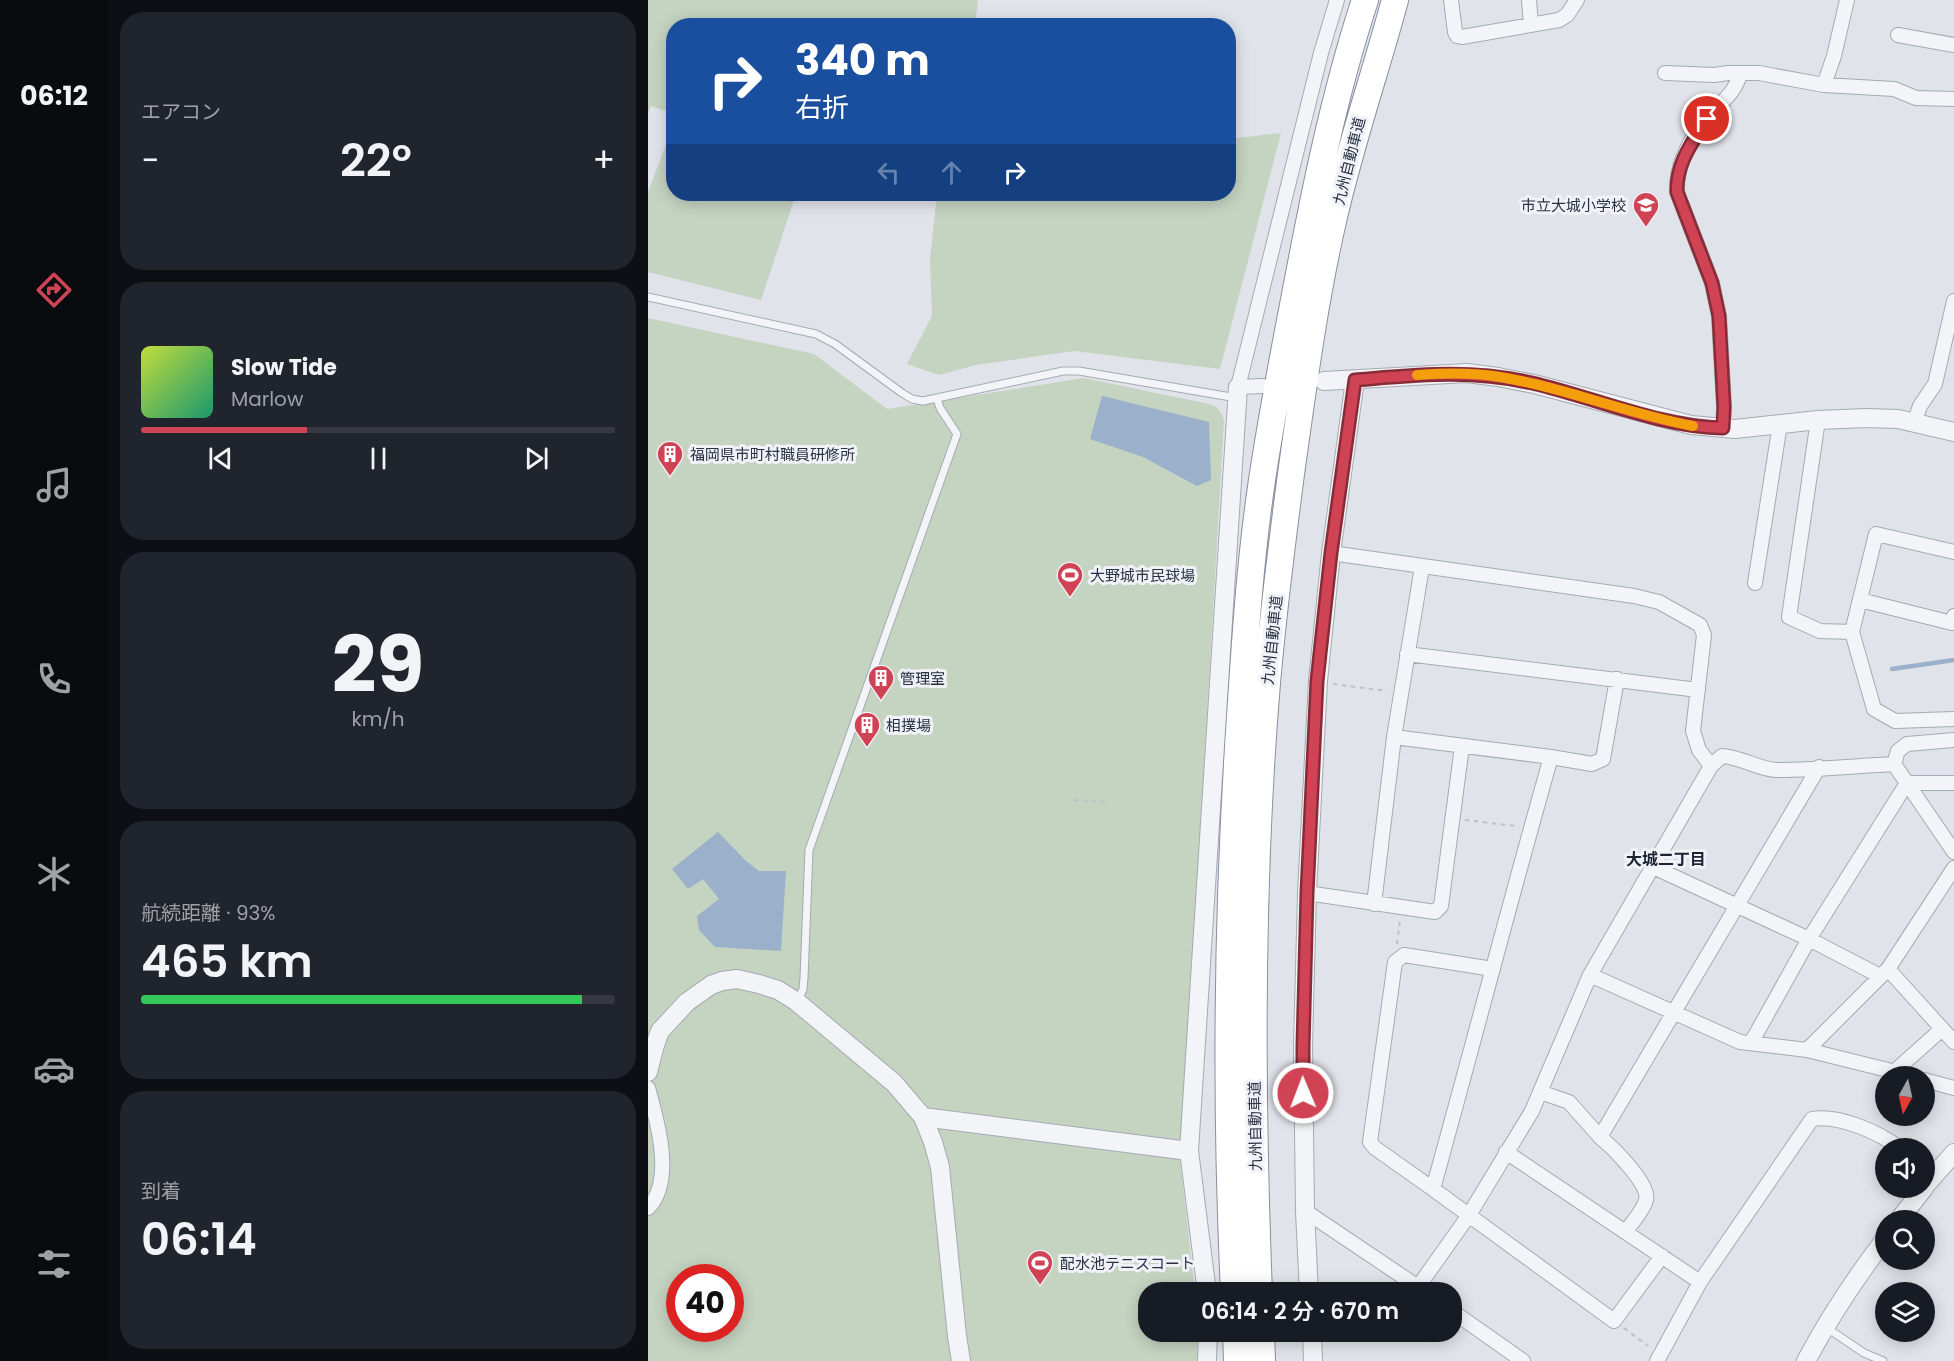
<!DOCTYPE html>
<html lang="ja">
<meta charset="utf-8">
<style>
body{margin:0;font-family:Poppins,"Noto Sans JP",sans-serif;background:#20242c;color:#f1f3f6;height:100vh;display:flex;flex-direction:column;font-size:22px;white-space:nowrap}
*{box-sizing:border-box;margin:0}
p{font-size:20px;color:#9ea1a6}
.icon{flex:none;width:33px;height:33px;fill:none;stroke:currentColor;stroke-width:2;stroke-linecap:round;stroke-linejoin:round}
.map{position:relative;flex:1;overflow:hidden}
.drawer{display:flex;flex-direction:column;gap:12px;padding:12px;background:#0d0f14;width:540px}
.drawer>*{flex:none}
.banner{position:absolute;left:18px;top:18px;width:570px;height:183px;border-radius:24px;box-shadow:0 3px 15px #0003;background:#1a4fa0;color:#fff;overflow:hidden}
.needle{width:39px;rotate:188deg}
.controls{position:absolute;left:1227px;top:1066px;display:grid;gap:12px}
.controls a{display:grid;place-items:center;width:60px;height:60px;border-radius:50%;background:#171b24;box-shadow:0 3px 15px #0003;font-size:30px}
.speed{position:absolute;left:18px;top:1264px;display:flex;gap:12px;font-size:30px;font-weight:700;text-align:center}
.speed>*{display:grid;place-content:center;width:78px;height:78px;border-radius:50%;background:#171b24;box-shadow:0 3px 15px #0003;line-height:1}
.speed .limit{border:9px solid #d22;background:#fff;color:#111}
.pin{position:absolute;display:grid;place-items:center;width:51px;height:51px;color:#fff;margin:-26px;border:3px solid #fff;border-radius:50%;box-shadow:0 2px 6px #0007}
.me{position:absolute;width:66px;margin:-33px;rotate:359deg;stroke-linejoin:round;filter:drop-shadow(0 0 4px #0008)}
.turn{display:flex;align-items:center;gap:21px;height:126px;padding:0 30px;font-size:27px}
.turn .icon{width:78px;height:78px;stroke-width:2.5}
.turn b{display:block;font-size:42px;line-height:51px}
.lanes{display:flex;align-items:center;height:57px;padding:0 30px;background:#0003;justify-content:center;gap:30px;direction:ltr}
.lanes .off{opacity:.35}
.big{font-size:45px;font-weight:600;line-height:1.1}
.drawer .widget{flex:1;display:flex;flex-direction:column;justify-content:center;gap:9px;min-width:0;padding:0 21px;border-radius:24px;background:#20242c}
.drawer .dial{align-items:center;gap:0}
.dial b{font-size:78px;line-height:1}
.song{display:flex;align-items:center;gap:18px}
.cover{width:72px;height:72px;border-radius:9px;background:linear-gradient(135deg,hsl(70 70% 55%),hsl(160 70% 35%))}
.played{height:6px;border-radius:3px;background:linear-gradient(90deg,#d04355 35%,#363941 35%)}
.keys{display:flex;justify-content:space-around;direction:ltr}
.heat{display:flex;justify-content:space-between;align-items:center;font-size:33px;direction:ltr}
.charge{height:9px;border-radius:4px;background:linear-gradient(90deg,#34c759 93%,#363941 0)}
.trip{position:absolute;left:490px;top:1282px;width:324px;height:60px;border-radius:24px;background:#171b24;box-shadow:0 3px 15px #0003;font-weight:600;line-height:60px;text-align:center}
main{display:flex;flex:1;min-height:0}
.tab-bar{display:flex;flex-direction:column;width:108px;justify-content:space-around;align-items:center;background:#090b0e;color:#9ea1a6}
.tab-bar .icon{width:42px;height:42px}
.tab-bar .current{color:#d04355}
.tab-bar b{font-size:27px;color:#f1f3f6}
.map>svg:first-child{display:block}
.green{fill:#c5d3c1;fill-rule:evenodd}
.water{fill:#9bb0ca}
.lines{fill:none;stroke-linecap:round;stroke-linejoin:round}
.stream{stroke:#9bb0ca;stroke-width:4.5}
.service-casing{stroke:#a5aab3;stroke-width:9}
.minor-casing{stroke:#a5aab3;stroke-width:16}
.tertiary-casing{stroke:#a5aab3;stroke-width:20}
.motorway-casing{stroke:#8790a0;stroke-width:28}
.path{stroke:#bec1c8;stroke-width:2;stroke-dasharray:4.5 4.5;stroke-linecap:butt}
.service{stroke:#f3f4f7;stroke-width:7}
.minor{stroke:#f3f4f7;stroke-width:14}
.tertiary{stroke:#f3f4f7;stroke-width:18}
.motorway{stroke:#fff;stroke-width:26}
.route-casing{stroke:#872c37;stroke-width:15}
.route{stroke:#d04355;stroke-width:10}
.slow{stroke:#f59e0b;stroke-width:10}
.labels{text-anchor:middle;dominant-baseline:central;stroke-width:6;stroke-linejoin:round;paint-order:stroke}
.street-label{font-size:15px;fill:#283141;stroke:#f0f2f7}
.poi-label{font-size:15px;fill:#283141;stroke:#f0f2f7;text-anchor:start}
.neighbourhood-label{font-size:16px;font-weight:bold;fill:#1b2232;stroke:#f0f2f7}
</style>
<main>
<nav class="tab-bar">
<b>06:12</b>
<svg class="icon current" aria-label="directions" viewBox="0 0 24 24"><path d="M12 3l9 9-9 9-9-9zM9 14v-3h6M13 9l2 2-2 2"/></svg>
<svg class="icon" aria-label="music" viewBox="0 0 24 24"><path d="M9 18V5l10-2v13"/><circle cx="6" cy="18" r="3"/><circle cx="16" cy="16" r="3"/></svg>
<svg class="icon" aria-label="phone" viewBox="0 0 24 24"><path d="M5 4h4l2 5-3 2q2 4 5 5l2-3 5 2v4C11 20 4 13 5 4z"/></svg>
<svg class="icon" aria-label="climate" viewBox="0 0 24 24"><path d="M12 3v18M4 7l16 10M4 17L20 7"/></svg>
<svg class="icon" aria-label="car" viewBox="0 0 24 24"><path d="M5 17H2v-5l4-1 3-4h7l3 4 3 1v5h-3M9 17h6M6 11h13"/><circle cx="7" cy="17" r="2"/><circle cx="17" cy="17" r="2"/></svg>
<svg class="icon" aria-label="filters" viewBox="0 0 24 24"><path d="M4 7h16M4 17h16"/><circle cx="9" cy="7" r="2"/><circle cx="15" cy="17" r="2"/></svg>
</nav>
<section class="drawer">
<div class="widget"><p>エアコン</p>
<div class="heat"><a>−</a><b class="big">22°</b><a>+</a></div>
</div>
<div class="widget">
<div class="song"><i class="cover"></i><div><b>Slow Tide</b><p>Marlow</p></div></div>
<div class="played"></div>
<div class="keys"><svg class="icon" aria-label="previous" viewBox="0 0 24 24"><path d="M18 5L8 12l10 7zM5 5v14"/></svg><svg class="icon" aria-label="pause" viewBox="0 0 24 24"><path d="M8 5v14M16 5v14"/></svg><svg class="icon" aria-label="next" viewBox="0 0 24 24"><path d="M6 5l10 7-10 7zM19 5v14"/></svg></div>
</div>
<div class="widget dial"><b>29</b><p>km/h</p></div>
<div class="widget"><p>航続距離 · 93%</p><b class="big">465 km</b><div class="charge"></div></div>
<div class="widget"><p>到着</p><b class="big">06:14</b></div>
</section>
<div class="map">
<svg width="1306" height="1361" viewBox="0 0 1306 1361">
<rect width="100%" height="100%" fill="#e0e3e9"/>
<path class="green" d="M0 0H330L327 25 26 26 25 113 3 106 0 114Z
M24 129 26 194H148L113 300 0 272V192Z
M633 133 572 369 426 351 328 365 291 375 259 364 284 316 282 259 289 194H580L581 139Z
M0 318 166 354 239 409 436 378 561 404C570 407 573 411 576 420L533 1167 547 1293H501V1332H549V1361H0ZM32 1278H82V1329H32Z"/>
<path class="water" d="M454 396 561 422 563 480 549 486 495 457 442 439Z
M70 832 98 861 111 871H138L133 951 67 947 51 930 49 916 71 899 55 879 40 889 24 869Z"/>
<g class="lines">
<path class="stream" d="M1244 669 1306 660"/>
<g class="service-casing">
<path id="service" d="M0 297 168 334 187 344 254 393 264 399 275 401 415 371H431L589 398
M150 1000 155 989 156 978 161 850 309 434 292 408 289 399
M1179 1328 1216 1353 1235 1361"/>
</g>
<g class="minor-casing">
<path id="minor" d="M803 0 807 32 809 36 814 37 911 20 919 15 929 0
M881 0 883 25
M1250 35 1306 45
M1017 73 1066 75 1080 73H1111L1176 85 1246 89 1268 98 1306 99
M1176 85 1186 56 1199 0
M615 386 590 387 673 53 689 0
M1170 420 1141 617 1172 631 1204 632
M1266 423 1272 406 1287 384 1306 301
M1075 428 1076 407 1071 316 1064 283 1029 192C1028 165 1042 139 1059 118 1072 103 1088 93 1092 73
M1306 552 1228 534 1204 632 1226 709 1247 721 1306 719
M683 553 986 596 1011 602 1052 625 1056 635 1045 731 1051 750 1063 766
M1107 583 1132 424
M1212 600 1304 623 1306 616
M759 654 1050 690
M746 737 903 757 944 764 955 759 969 679
M1246 764 1250 751 1259 744 1306 740
M1171 767 952 1137 921 1102 892 1092 942 975 1063 766 1074 756C1093 757 1110 769 1128 770 1167 770 1207 766 1246 764L1306 852
M1259 783H1306
M1003 866 1161 939 1232 976
M659 893 787 912 793 906 814 746
M726 904 746 737 774 567
M845 969 756 955 747 962 722 1142 727 1148 785 1189C825 1045 862 901 903 757
M1240 969 1306 1042
M942 975 1092 1042 1159 1050 1268 1077
M1103 1043 1161 939 1259 783
M1159 1050 1240 969 1306 868
M1247 1071 1294 1029
M1276 1080 1306 1088
M0 1088C9 1120 27 1181 0 1208
M952 1137C964 1147 1003 1185 998 1200 995 1211 984 1223 977 1232
M858 1152 1052 1282
M785 1189 966 1321 1014 1256
M657 1211 779 1293
M770 1287 821 1215 884 1111 892 1092
M804 1311 875 1361
M1009 1361 1052 1282 1164 1119C1191 1114 1232 1133 1253 1149"/>
</g>
<g class="tertiary-casing">
<path id="tertiary" d="M676 381 819 373 850 377 886 384 1043 425 1087 429 1170 420 1218 418 1250 419 1306 432
M0 1072 7 1045 12 1031 39 1002 63 985 74 981 89 979 111 984 130 990 149 1002 246 1083 275 1117 541 1151
M275 1117 285 1142 292 1167 309 1336 313 1361
M1276 1187 1306 1153
M1250 1221 1276 1188
M559 1293 541 1151 590 387
M661 1293 657 1211 655 1046 659 893 670 681 683 553 707 380
M664 1332 665 1361
M559 1361 560 1332
M1158 1361C1181 1318 1208 1277 1238 1238"/>
</g>
<g class="motorway-casing">
<path id="motorway" d="M586 1293C577 1101 579 908 592 716 597 640 602 563 613 487 622 425 634 362 646 300 665 199 685 98 717 0
M611 1293C603 1090 602 885 619 683 625 613 634 543 643 474 655 389 666 304 685 221 702 146 727 74 747 0
M588 1332 589 1361
M613 1332 614 1361"/>
</g>
<path class="path" d="M685 684 739 691
M426 800 458 802
M817 820 868 826
M749 944 752 920
M976 1328 1000 1346"/>
<use href="#service" class="service"/>
<use href="#minor" class="minor"/>
<use href="#tertiary" class="tertiary"/>
<use href="#motorway" class="motorway"/>
</g>
<g class="lines">
<g class="route-casing">
<path id="route" d="M655 1093V1046L659 893 669 681 683 553 707 380C770 375 821 369 884 383 945 397 1012 427 1075 428L1076 407 1071 316 1064 283 1029 192C1028 163 1044 143 1059 119"/>
</g>
<use href="#route" class="route"/>
<path class="slow" d="M769 375C797 373 824 372 852 377 918 388 980 414 1045 426"/>
</g>
<defs>
<g id="school-pin" transform="scale(1.35)"><path d="M0 17L-7.5 6A9.5 9.5 0 1 1 7.5 6Z" fill="#d04355" stroke="#f0f2f7"/><path d="M0-5L7-2L0 1L-7-2ZM-4 1L0 2.5L4 1V4Q0 6-4 4Z" fill="#fff"/></g>
<g id="building-pin" transform="scale(1.35)"><path d="M0 17L-7.5 6A9.5 9.5 0 1 1 7.5 6Z" fill="#d04355" stroke="#f0f2f7"/><path d="M-4-6H4V6H1V3H-1V6H-4ZM-2.5-4.3h1.7v1.8h-1.7ZM.8-4.3h1.7v1.8H.8ZM-2.5-1h1.7V.8h-1.7ZM.8-1h1.7V.8H.8Z" fill="#fff"/></g>
<g id="stadium-pin" transform="scale(1.35)"><path d="M0 17L-7.5 6A9.5 9.5 0 1 1 7.5 6Z" fill="#d04355" stroke="#f0f2f7"/><path d="M0-5a6.5 5 0 1 0 0 10a6.5 5 0 1 0 0-10ZM-3.5-1.8h7v3.6h-7Z" fill="#fff"/></g>
</defs>
<g fill-rule="evenodd">
<use href="#school-pin" x="998" y="205"/>
<use href="#building-pin" x="22" y="454"/>
<use href="#stadium-pin" x="422" y="575"/>
<use href="#building-pin" x="233" y="678"/>
<use href="#building-pin" x="219" y="725"/>
<use href="#stadium-pin" x="392" y="1263"/>
</g>
<g class="labels">
<g class="street-label">
<text transform="translate(701 161) rotate(-76)">九州自動車道</text>
<text transform="translate(624 640) rotate(-84)">九州自動車道</text>
<text transform="translate(607 1126) rotate(-91)">九州自動車道</text>
</g>
<g class="poi-label">
<text x="978" y="205" text-anchor="end">市立大城小学校</text>
<text x="42" y="454">福岡県市町村職員研修所</text>
<text x="442" y="575">大野城市民球場</text>
<text x="252" y="678">管理室</text>
<text x="238" y="725">相撲場</text>
<text x="412" y="1263">配水池テニスコート</text>
</g>
<g class="neighbourhood-label">
<text x="1018" y="859">大城二丁目</text>
</g>
</g>
</svg>
<div class="controls">
<a><svg class="needle" viewBox="-14 -14 28 28"><path d="M0-13l5 13h-10z" fill="#e53935"/><path d="M0 13l5-13h-10z" fill="#9ea1a6"/></svg></a>
<a><svg class="icon" aria-label="sound" viewBox="0 0 24 24"><path d="M4 9h4l5-4v14l-5-4H4zM17 9q2 3 0 6"/></svg></a>
<a><svg class="icon" aria-label="search" viewBox="0 0 24 24"><circle cx="10" cy="10" r="6"/><path d="M15 15l6 6"/></svg></a>
<a><svg class="icon" aria-label="layers" viewBox="0 0 24 24"><path d="M12 4l9 5-9 5-9-5zM3 14l9 5 9-5"/></svg></a>
</div>
<div class="speed"><div class="limit">40</div></div>
<div class="pin" style="left:1059px;top:119px;background:#d93025"><svg class="icon" aria-label="arrive" viewBox="0 0 24 24"><path d="M6 21V4h12l-3 4 3 4H6"/></svg></div>
<svg class="me" style="left:655px;top:1093px" viewBox="-20 -20 40 40"><circle r="17" fill="#d04355" stroke="#fff" stroke-width="3"/><path d="M0-11L8 9 0 5-8 9z" fill="#fff"/></svg>
<div class="trip">06:14 · 2 分 · 670 m</div>
<div class="banner">
<div class="turn"><svg class="icon" aria-label="right" viewBox="0 0 24 24"><path d="M7 20v-9h11M14 6l5 5-5 5"/></svg><div><b>340 m</b>右折</div></div>
<div class="lanes"><svg class="icon off" aria-label="left" viewBox="0 0 24 24"><path d="M17 20v-9H6M10 6l-5 5 5 5"/></svg><svg class="icon off" aria-label="ahead" viewBox="0 0 24 24"><path d="M12 20V5M6 11l6-6 6 6"/></svg><svg class="icon" aria-label="right" viewBox="0 0 24 24"><path d="M7 20v-9h11M14 6l5 5-5 5"/></svg></div>
</div>
</div>
</main>
